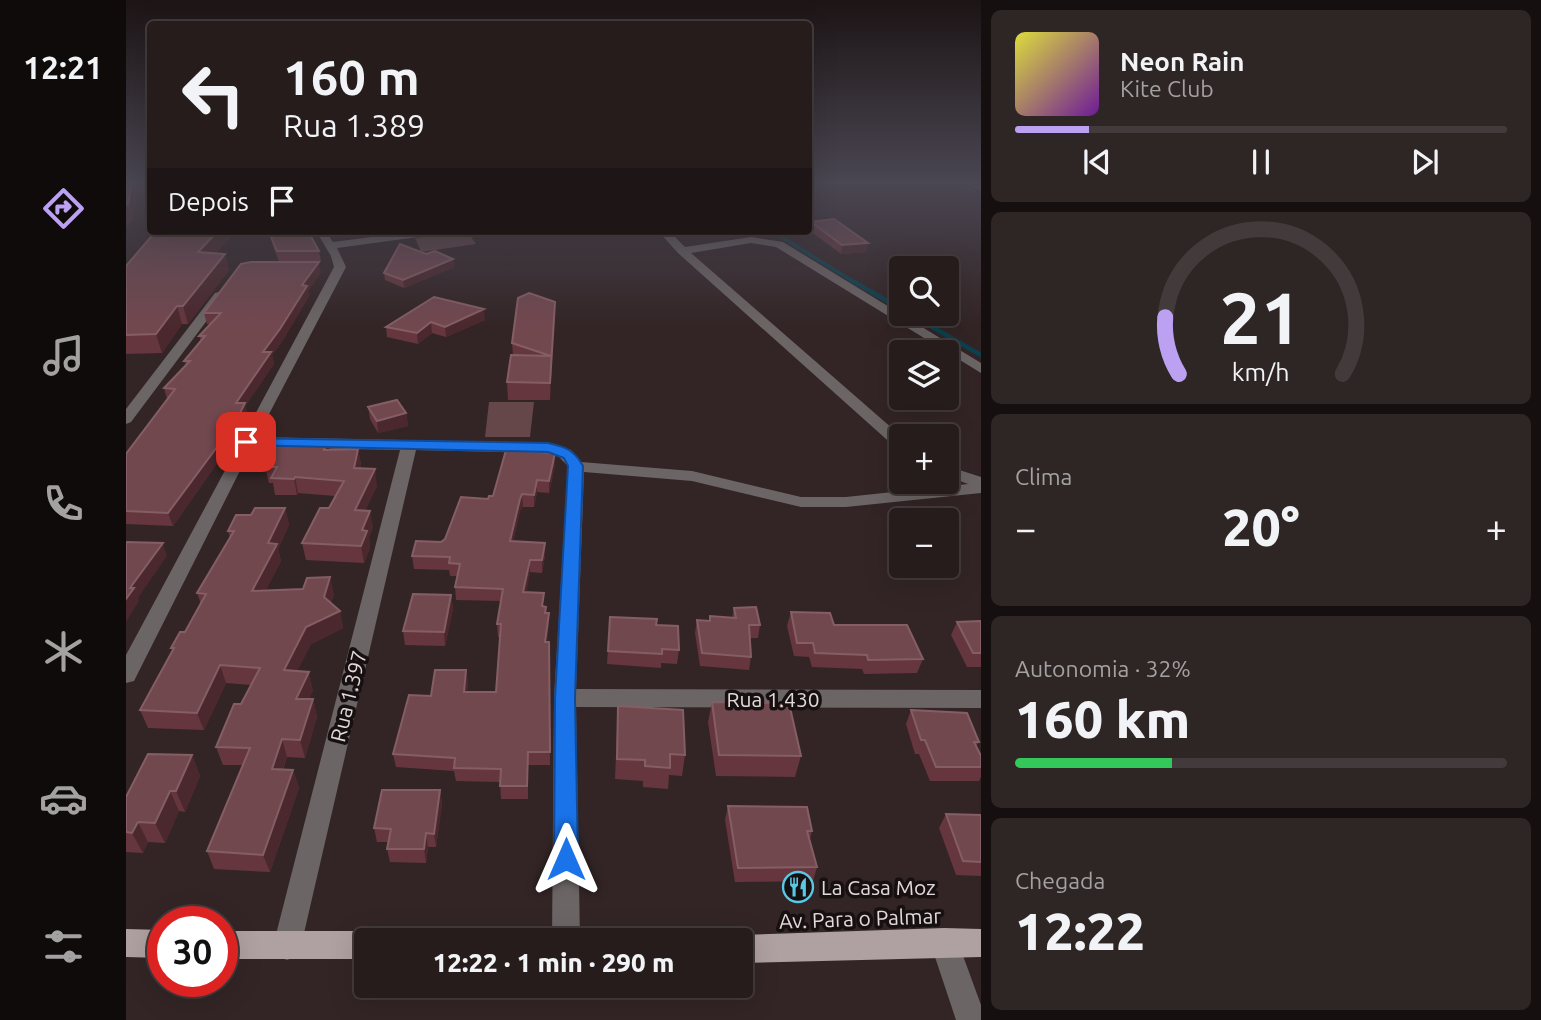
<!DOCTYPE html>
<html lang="pt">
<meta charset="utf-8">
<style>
body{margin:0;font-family:Ubuntu,sans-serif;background:#2e2525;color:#f1f3f6;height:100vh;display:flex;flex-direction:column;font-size:26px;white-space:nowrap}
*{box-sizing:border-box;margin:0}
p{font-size:23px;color:#a4a1a3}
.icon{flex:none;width:38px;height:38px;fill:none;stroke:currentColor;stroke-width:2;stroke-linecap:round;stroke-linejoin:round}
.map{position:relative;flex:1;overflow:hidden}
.panel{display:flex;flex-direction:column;gap:10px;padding:10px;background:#150f0f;width:560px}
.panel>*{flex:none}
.top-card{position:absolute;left:21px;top:21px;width:665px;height:214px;border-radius:7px;box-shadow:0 7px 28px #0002,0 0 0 2px #423a3b;background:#261c1c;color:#f1f3f6;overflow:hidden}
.tools{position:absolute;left:763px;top:256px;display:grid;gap:14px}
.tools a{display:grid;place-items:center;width:70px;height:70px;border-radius:7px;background:#261c1c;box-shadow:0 7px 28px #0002,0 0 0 2px #423a3b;font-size:35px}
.speed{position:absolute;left:21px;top:906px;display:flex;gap:14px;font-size:35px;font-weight:700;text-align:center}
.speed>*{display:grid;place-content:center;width:91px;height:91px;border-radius:50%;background:#261c1c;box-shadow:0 7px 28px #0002,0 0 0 2px #423a3b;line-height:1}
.speed .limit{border:10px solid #d22;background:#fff;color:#111}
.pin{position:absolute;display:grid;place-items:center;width:60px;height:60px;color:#fff;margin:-30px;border-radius:14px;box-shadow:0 4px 10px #0006}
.me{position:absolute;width:77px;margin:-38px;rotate:0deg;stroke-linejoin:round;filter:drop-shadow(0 0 5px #0008)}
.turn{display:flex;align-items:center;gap:24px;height:147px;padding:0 21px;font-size:32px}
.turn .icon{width:91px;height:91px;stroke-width:2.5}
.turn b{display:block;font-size:49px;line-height:60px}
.then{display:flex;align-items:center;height:66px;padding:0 21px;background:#0003;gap:14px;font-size:26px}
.big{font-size:52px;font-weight:800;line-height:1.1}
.panel .tile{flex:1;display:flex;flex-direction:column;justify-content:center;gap:10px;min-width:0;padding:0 24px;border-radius:10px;background:#2e2525}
.panel .dial{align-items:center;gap:0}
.dial svg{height:182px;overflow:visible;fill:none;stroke:#423a3b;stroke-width:7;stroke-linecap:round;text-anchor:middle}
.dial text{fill:#f1f3f6;stroke:none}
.song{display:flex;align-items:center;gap:21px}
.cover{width:84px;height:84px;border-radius:10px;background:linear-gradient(135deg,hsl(60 70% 55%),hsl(280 70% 35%))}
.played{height:7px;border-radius:4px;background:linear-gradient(90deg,#bca0f2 15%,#423a3b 15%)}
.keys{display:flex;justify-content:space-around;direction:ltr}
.heat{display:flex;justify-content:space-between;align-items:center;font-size:38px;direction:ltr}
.charge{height:10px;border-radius:5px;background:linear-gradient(90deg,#34c759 32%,#423a3b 0)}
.trip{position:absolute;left:228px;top:928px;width:399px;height:70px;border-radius:7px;background:#261c1c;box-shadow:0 7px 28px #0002,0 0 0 2px #423a3b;font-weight:800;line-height:70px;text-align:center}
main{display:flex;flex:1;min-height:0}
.tabs{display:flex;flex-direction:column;width:126px;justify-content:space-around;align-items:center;background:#0f0b0b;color:#a4a1a3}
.tabs .icon{width:49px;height:49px}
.tabs .on{color:#bca0f2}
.tabs b{font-size:32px;color:#f1f3f6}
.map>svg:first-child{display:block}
.green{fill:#654649}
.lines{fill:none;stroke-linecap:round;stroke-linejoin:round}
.stream-far1{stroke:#0c424e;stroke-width:3.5}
.stream{stroke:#0c424e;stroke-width:4.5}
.minor{fill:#6c6565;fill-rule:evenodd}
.major{fill:#afa0a1;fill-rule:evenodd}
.wall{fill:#65363e}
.shaded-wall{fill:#4b282d}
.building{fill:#72484f;stroke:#845e64;stroke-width:2}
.route{fill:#1a73e8;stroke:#114b97;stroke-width:2}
.labels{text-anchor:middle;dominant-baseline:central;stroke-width:7;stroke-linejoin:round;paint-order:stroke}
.near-street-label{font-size:21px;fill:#e3d9da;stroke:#161011}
.near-poi-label{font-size:21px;fill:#e3d9da;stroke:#161011;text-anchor:start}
</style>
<main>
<nav class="tabs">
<b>12:21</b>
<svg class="icon on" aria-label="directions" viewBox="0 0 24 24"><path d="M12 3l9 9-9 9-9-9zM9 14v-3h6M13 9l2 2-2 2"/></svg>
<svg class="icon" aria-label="music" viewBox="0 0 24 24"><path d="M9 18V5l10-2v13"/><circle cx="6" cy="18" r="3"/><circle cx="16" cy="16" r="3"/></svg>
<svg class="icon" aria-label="phone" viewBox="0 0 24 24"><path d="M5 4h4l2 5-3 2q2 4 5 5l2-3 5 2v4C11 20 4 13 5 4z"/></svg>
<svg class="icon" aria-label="climate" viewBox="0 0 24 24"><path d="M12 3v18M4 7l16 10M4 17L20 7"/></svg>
<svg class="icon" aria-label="car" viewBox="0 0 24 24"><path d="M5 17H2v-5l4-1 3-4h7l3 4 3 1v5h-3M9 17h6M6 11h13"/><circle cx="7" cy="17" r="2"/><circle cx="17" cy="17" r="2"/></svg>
<svg class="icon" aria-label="filters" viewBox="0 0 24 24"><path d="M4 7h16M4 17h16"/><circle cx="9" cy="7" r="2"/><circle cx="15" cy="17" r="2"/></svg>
</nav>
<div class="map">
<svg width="855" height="1020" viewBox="0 0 855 1020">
<rect width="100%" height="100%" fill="#332526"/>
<path class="green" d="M332 233 334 235 343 234 350 244 295 252 289 238Z
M363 402H408L404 437H359Z"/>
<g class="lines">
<path class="stream-far1" d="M831 184 855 195
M646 231 728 282"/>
<path class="stream" d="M725 280 775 309
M782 313 855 355"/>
<path class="minor" d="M840 184 855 185V191Z
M190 231H200L207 242 291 231H319L314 234 211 248 220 267 131 437 422 443 445 450 455 462 566 471 675 497H720L842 484 821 476V466L855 477V493L720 507H675L566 481 458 472 450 689 855 690V708L450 707 454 940H426L428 698 442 466 433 457 422 453 290 450 175 946 171 956 161 960 151 956 147 946 274 450 126 447 11 675 8 681 0 683V655L208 267 205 256Z
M532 231H543L559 247 625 237 657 242 855 363V373L650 247 625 243 565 253 775 436V449L769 447 552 253Z
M93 292 99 296 97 299 5 422 0 424V409L89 293Z
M818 928 828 932 832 942 855 1005V1020H830L804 942 808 932Z"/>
<path class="major" d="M818 928 855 929V957L614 963V940H603L614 935Z
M0 929 37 930V958L0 957Z
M96 931H240L250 935 252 940H240V959H96Z"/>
</g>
<path class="wall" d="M685 222 742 243 740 252 715 254 683 230Z
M110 231 90 253 99 254 103 270 62 324H56L36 353 0 354V266Z
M145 231H182L193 251 195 261H153L147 247 145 237H148Z
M412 231H432L431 236 412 235Z
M300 254 327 259 328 267 278 288 259 280 258 273Z
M195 272 182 291 183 296 157 340 146 355 148 364 119 406 122 415 102 455H97L47 526 0 524V454L41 399 38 388 60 366 58 361 75 341 73 336 85 324H81L78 313Z
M308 297 359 320 320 337 306 333 292 344 261 337 260 327Z
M428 318 424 400H382L381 382 387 355 386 343Z
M242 407 280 413 282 426 252 433 244 419Z
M232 449 235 465 234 468 251 486 239 510 247 527 243 537 244 548 238 563 180 560 176 543 203 508 209 496 172 493 171 495H149L147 483H143L139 467 204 450Z
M429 465 423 493 411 492 408 507H397L394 511 387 542 419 556 416 573 404 572 400 592 418 607 420 613H423L421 642H423L424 765H402V799H375L374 782 330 781 328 771 270 767 267 754 305 696 340 670 342 683 341 692H370L374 637H372L371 624 375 601 330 600 329 587 331 576H324L323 570 288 569 286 556 319 539 362 499Z
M159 508 163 525 152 549 155 561 140 590 208 594 205 603 214 611 217 628 185 644 171 671 187 690 183 699H187L191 717 179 758 161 757 157 770H167L173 788 144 872 88 869 81 851 117 765H97L90 747 125 685 100 683 78 730 22 728 14 710 47 651 45 648 59 632 75 604 71 593 104 538 102 531 125 515Z
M325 595 327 609 319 646 279 645 277 631Z
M608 608 634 625 632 638H624L625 657 623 670 574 666 569 633 571 620 583 621 584 616 606 618Z
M665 612 708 625 797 659 791 673 738 674 736 669 686 667 683 657 668 656 661 626Z
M484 617 553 650 551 664 535 663V668L481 664Z
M855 621V667H841L825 635 831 622Z
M586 702 675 756 669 777 590 776 582 722Z
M492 706 559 755 556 776 543 775 542 789 517 787V781L489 779Z
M785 710 853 742 850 746 855 756V777L853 781H804L793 754H789L780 724Z
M66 755 74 776 59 812 53 811 39 843 22 842 17 853 0 852V797Z
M314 790 316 804 310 847H302L300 863 264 862 261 849 262 842H251L248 828Z
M602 806 686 831 684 839 691 867 687 881 609 882 599 820Z
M820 814 855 815V876L830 875 813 828Z"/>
<path class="shaded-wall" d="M6 184H24V194L12 195 7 221 0 226V205Z
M92 231H110L76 269 72 252Z
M742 243 740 252 715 254 716 245Z
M99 254 103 270 62 324 57 306Z
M327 259 328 267 278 288 277 280Z
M193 262 195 272 182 291 183 296 157 340 146 355 148 364 119 406 122 415 102 455 99 443 110 403 137 352 176 285Z
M429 302 428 318 424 400V383Z
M51 306 56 324 36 353 30 334Z
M358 309 359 320 320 337 319 327Z
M305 322 306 333 292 344 291 333Z
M280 413 282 426 252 433 251 421Z
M202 440 205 456 198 450Z
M94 443 97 455 47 526 42 513Z
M232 449 235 465 231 484 228 468Z
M429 453V465L423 493V481Z
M249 469 251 486 232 526 229 510Z
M169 477 172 493 171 495 168 479Z
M411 480V492L408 507V495Z
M396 494 397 507 394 511 384 554V541L394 499Z
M159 508 163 525 152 549 155 561 131 608 126 591 142 543Z
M244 511 247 527 243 537 244 548 238 563 235 546 236 530Z
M37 543 41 556 12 598 13 601 0 622V599L4 588Z
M419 543V556L416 573V560Z
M404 560V572L398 605 397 592Z
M204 577 208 594 202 614 198 597Z
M325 595 327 609 319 646 318 632Z
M214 611 217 628 185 644 163 687 158 670 180 627Z
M423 613V626L419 655V642Z
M94 665 100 683 78 730 71 713Z
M340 670 342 683 339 705 338 692Z
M183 672 187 690 175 716 170 699Z
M187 699 191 717 179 758 174 740Z
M156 739 161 757 151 786 146 769Z
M66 755 74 776 59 812 50 791Z
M167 770 173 788 144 872 137 855Z
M314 790 316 804 310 847 308 834Z
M44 791 53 811 39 843 29 823Z
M12 822 22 842 17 853 6 833Z
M300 833 302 847 300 863 298 849Z"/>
<path class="building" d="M0 184H6L2 204 0 205Z
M708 219 742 243 716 245 685 222Z
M30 231H92L72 252 99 254 57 306H51L30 334 0 335V266Z
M148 231H182L193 251H151L145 237 151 236Z
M274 244 300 254 309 251 327 259 277 280 258 273Z
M125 262H193L176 285 181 286 154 329 137 352H145L110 403H119L99 443H94L42 513 0 511V454L49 389 38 388 64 361H58L79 336H73L95 313H78L115 264Z
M403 293 429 302 424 383 381 382 385 355 425 356 386 343 392 298Z
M308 297 358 309 319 327 305 322 291 333 260 327Z
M271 400 280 413 251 421 242 407Z
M202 440 198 450 232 449 228 468 249 469 229 510 244 511 236 530 241 531 235 546 176 543 194 508H203L218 481 169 477 168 479 145 478 151 467H139L152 442Z
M380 450 429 453 423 481 411 480 408 495 396 494 394 499 384 541 419 543 416 560H404L397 592 418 593 416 606 420 607 419 613H423L419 642H423L424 752H402L401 786H374L375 769 328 768 329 758 267 754 283 695 305 696 309 670H340L338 692H370L375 624H371L377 589 329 587 334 564 323 563 324 557 286 556 290 541 315 542 319 539 335 497 362 499 363 496H367Z
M129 508H159L142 543 151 544 126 591 177 589 181 578 204 577 198 597 214 611 180 627 158 670 183 672 170 699H187L174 740 156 739 146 769 167 770 137 855 81 851 124 748 90 747 108 704H115L134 668 94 665 71 713 14 710 48 648H45L54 632H59L80 594 71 593 108 531H102L110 515H125Z
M0 542 37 543 4 588H8L0 599Z
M287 594 325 595 318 632 277 631Z
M630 607 634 625H623L625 657 576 653 571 620 584 621V616L610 618 608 608Z
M665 612 704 613 708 625H781L797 659 742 660 741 655 689 653 687 643H671Z
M484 617 531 619 530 625 552 626 553 650 536 649V654L482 651Z
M855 621V653H847L831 622Z
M586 702 663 703 675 756 593 755Z
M492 706 557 710 559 755 544 754V768L519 766V760L491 759Z
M785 710 841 713 853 742H848L855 756V767H810L799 740H795Z
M22 754 66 755 50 791H44L29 823 12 822 6 833 0 832V797Z
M256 790H314L308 834 300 833 298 849H261L265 829 248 828Z
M602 806 681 807 686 831H681L691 867 612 868Z
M820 814 855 815V862L837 861Z"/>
<linearGradient id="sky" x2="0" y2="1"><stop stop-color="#1c1415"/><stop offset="0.56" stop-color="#4a4652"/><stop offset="1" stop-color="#4a4652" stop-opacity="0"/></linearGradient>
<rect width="855" height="326" fill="url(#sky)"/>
<path class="route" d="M120 438 422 443C440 447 448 450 457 466L449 698 452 859 448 867 440 870 431 867 428 859 429 698 442 466 438 458 422 452 115 445 113 442 115 439Z"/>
<defs>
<g id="restaurant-ring" transform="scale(1.575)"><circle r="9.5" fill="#161011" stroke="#58c8e4" stroke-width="1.5"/><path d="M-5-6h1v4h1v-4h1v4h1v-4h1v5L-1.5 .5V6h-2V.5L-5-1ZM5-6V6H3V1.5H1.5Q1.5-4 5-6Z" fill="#58c8e4"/></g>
</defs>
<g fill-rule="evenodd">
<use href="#restaurant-ring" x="672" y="887"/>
</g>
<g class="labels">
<g class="near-street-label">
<text transform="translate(222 696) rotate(-76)">Rua 1.397</text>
<text x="647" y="699">Rua 1.430</text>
<text transform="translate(734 918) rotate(-2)">Av. Para o Palmar</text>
</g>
<g class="near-poi-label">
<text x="695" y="887">La Casa Moz</text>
</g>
</g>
</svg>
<div class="tools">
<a><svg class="icon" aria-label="search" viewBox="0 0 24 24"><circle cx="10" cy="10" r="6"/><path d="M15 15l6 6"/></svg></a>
<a><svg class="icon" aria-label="layers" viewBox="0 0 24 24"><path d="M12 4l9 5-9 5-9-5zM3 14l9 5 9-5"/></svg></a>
<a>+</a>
<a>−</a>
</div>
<div class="speed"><div class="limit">30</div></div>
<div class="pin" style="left:120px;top:442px;background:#d93025"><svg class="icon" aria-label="arrive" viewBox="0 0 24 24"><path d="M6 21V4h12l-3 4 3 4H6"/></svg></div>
<svg class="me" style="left:440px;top:859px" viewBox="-20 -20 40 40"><path d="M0-17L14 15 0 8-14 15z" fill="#1a73e8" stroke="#fff" stroke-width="4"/></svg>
<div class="trip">12:22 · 1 min · 290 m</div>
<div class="top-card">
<div class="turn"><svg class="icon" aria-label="left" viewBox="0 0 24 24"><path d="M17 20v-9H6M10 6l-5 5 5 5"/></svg><div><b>160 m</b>Rua 1.389</div></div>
<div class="then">Depois<svg class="icon" aria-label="arrive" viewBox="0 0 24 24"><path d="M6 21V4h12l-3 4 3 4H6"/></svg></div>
</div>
</div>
<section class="panel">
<div class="tile">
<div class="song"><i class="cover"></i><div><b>Neon Rain</b><p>Kite Club</p></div></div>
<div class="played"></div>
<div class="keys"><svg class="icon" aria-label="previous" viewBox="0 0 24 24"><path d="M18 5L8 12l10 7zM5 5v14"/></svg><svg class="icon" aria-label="pause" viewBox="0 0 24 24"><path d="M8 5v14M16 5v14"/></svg><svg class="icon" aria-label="next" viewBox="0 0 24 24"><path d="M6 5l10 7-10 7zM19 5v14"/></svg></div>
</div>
<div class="tile dial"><svg viewBox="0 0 100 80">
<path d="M14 69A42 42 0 1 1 86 69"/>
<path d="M14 69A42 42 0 0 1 8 44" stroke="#bca0f2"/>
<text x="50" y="56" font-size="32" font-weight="700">21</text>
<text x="50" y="72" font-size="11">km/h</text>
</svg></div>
<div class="tile"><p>Clima</p>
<div class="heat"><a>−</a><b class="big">20°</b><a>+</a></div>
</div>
<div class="tile"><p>Autonomia · 32%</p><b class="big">160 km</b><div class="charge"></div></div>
<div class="tile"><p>Chegada</p><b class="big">12:22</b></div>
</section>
</main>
